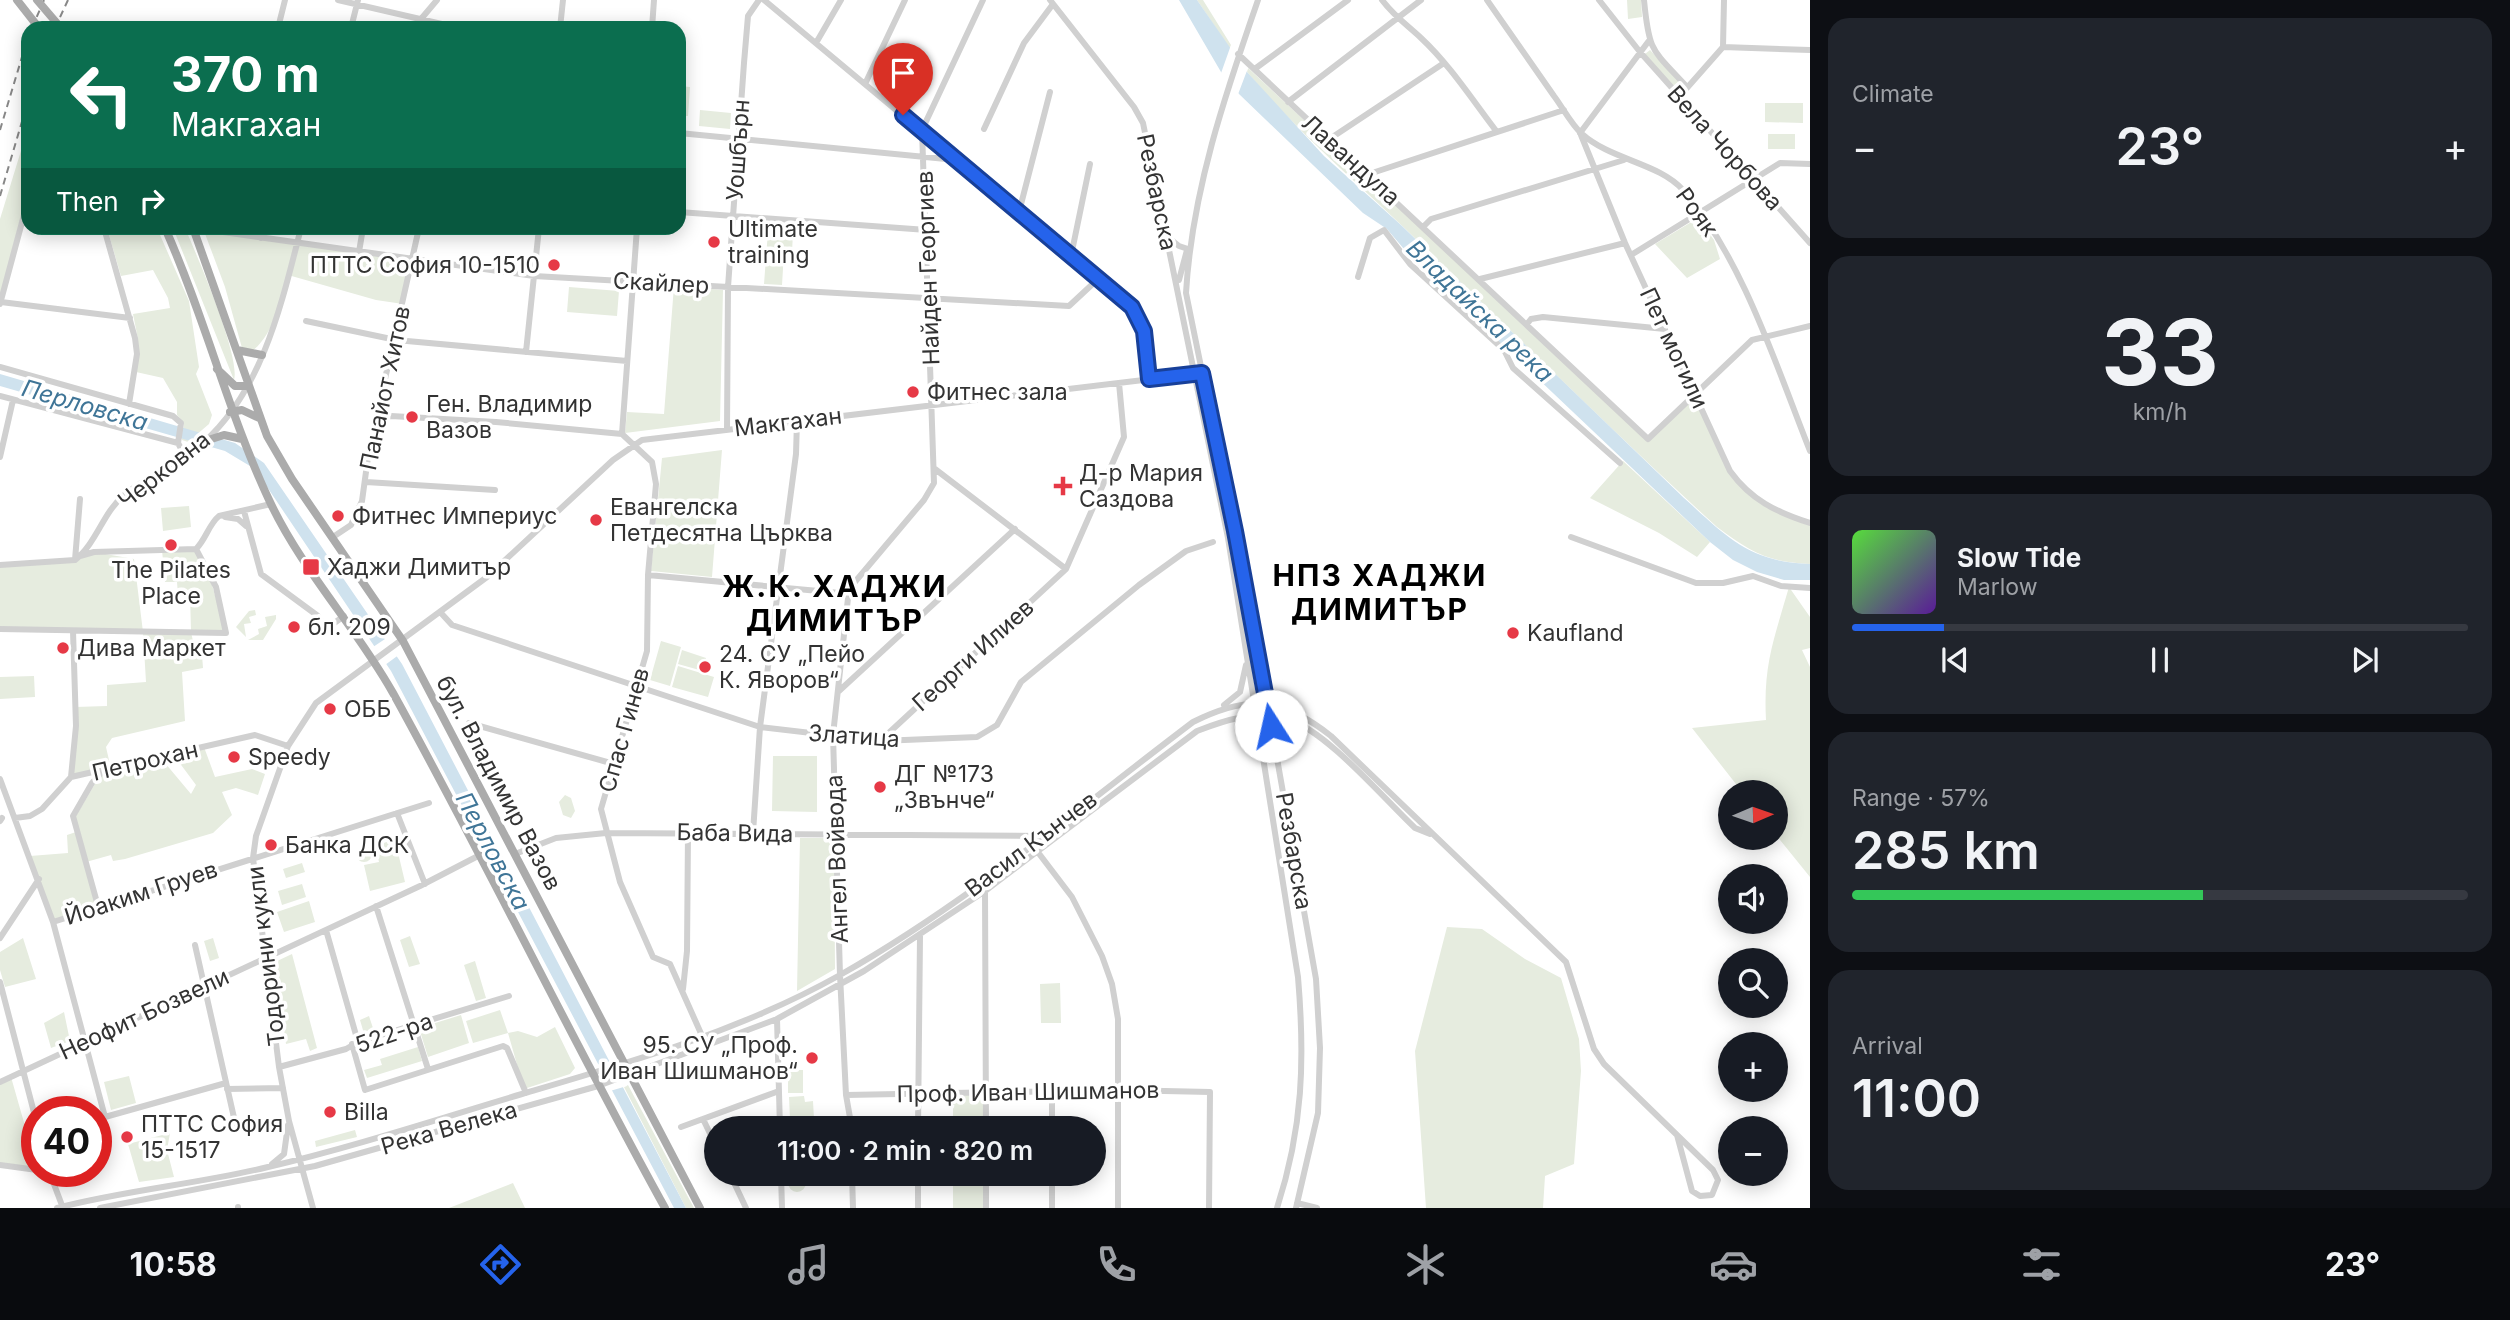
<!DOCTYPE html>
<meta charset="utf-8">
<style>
body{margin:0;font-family:Inter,sans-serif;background:#20242c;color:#f1f3f6;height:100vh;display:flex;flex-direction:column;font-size:26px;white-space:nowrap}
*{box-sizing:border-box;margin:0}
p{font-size:23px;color:#9ea1a6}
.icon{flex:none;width:38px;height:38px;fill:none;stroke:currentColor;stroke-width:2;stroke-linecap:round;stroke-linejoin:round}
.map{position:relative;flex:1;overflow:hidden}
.side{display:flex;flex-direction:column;gap:18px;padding:18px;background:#0d0f14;width:700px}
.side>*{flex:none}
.hud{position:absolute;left:21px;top:21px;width:665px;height:214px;border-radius:21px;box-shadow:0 4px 18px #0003;background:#0b6e4f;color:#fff;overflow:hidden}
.needle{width:46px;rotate:88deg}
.tools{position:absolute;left:1718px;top:780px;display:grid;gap:14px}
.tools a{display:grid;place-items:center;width:70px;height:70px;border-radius:50%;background:#171b24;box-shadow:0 4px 18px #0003;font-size:35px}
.speed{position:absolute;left:21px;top:1096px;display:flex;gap:14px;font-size:35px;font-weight:700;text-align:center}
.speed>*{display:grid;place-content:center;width:91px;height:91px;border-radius:50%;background:#171b24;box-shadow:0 4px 18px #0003;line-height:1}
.speed .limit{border:10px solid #d22;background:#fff;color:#111}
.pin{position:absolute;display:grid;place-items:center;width:60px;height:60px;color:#fff;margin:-72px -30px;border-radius:50% 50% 50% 0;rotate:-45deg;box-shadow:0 0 7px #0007}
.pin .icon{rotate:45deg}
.me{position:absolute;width:77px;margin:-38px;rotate:350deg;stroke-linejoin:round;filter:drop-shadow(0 0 5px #0008)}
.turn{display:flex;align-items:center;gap:24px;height:147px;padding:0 35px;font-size:32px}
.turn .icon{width:91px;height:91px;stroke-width:2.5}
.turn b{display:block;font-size:49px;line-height:60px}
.then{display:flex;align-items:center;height:66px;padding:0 35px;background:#0003;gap:14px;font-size:26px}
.big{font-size:52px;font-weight:600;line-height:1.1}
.side .widget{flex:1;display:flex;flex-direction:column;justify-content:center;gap:10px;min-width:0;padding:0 24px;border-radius:21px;background:#20242c}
.side .dial{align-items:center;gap:0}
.dial b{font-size:91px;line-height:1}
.song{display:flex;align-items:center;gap:21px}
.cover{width:84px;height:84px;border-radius:10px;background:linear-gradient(135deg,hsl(110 70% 55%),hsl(270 70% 35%))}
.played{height:7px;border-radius:4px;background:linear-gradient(90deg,#2563eb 15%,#363941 15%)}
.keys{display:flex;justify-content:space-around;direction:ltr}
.heat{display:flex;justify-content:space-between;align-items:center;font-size:38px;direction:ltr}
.charge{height:10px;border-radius:5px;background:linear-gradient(90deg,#34c759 57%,#363941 0)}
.trip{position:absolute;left:704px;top:1116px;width:402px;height:70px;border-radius:35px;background:#171b24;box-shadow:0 4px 18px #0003;font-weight:600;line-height:70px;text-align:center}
.menu{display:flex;height:112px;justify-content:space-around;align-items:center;background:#090b0e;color:#9ea1a6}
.menu .icon{width:49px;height:49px}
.menu .active{color:#2563eb}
.menu b{font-size:32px;color:#f1f3f6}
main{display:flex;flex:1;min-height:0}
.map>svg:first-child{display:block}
.green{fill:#e6ecdf}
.water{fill:#cfe2ee}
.pier{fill:#fff}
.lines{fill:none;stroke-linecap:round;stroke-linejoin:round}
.minor{stroke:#d0d0d0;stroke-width:6}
.major{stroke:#ababab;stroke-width:8}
.rail{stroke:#888;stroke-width:2;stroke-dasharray:7 5;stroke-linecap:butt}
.major-bridge{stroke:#ababab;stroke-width:8}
.route-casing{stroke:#184099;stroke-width:18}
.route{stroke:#2563eb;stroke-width:12}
.poi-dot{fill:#e63946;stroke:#fff;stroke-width:2.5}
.labels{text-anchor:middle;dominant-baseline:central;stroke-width:7;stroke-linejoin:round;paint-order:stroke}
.street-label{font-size:23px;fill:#333;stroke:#fff}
.poi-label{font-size:23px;fill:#333;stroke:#fff;text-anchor:start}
.water-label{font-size:24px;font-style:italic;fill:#3f7597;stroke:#fff}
.district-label{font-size:30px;font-weight:bold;letter-spacing:2px;fill:#000;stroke:#fff}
</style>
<main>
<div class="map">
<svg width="1810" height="1208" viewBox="0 0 1810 1208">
<rect width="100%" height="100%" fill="#fff"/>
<path class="green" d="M1197 0H1203L1231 45 1230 49Z
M1627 0H1641L1642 17 1628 19Z
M1650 50 1684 86 1683 88 1676 89 1645 54Z
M1248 68 1648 439 1695 393 1730 471 1762 504 1810 523V564C1767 562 1751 552 1717 527 1617 436 1522 341 1425 248 1365 189 1301 137 1247 72Z
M679 86 690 87 688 116H679Z
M1765 103H1803V123L1765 122Z
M700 110 731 113 730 129 699 126Z
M28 128V190L0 296V219Z
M1768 134H1795V149H1768Z
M1698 218 1714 240 1720 259 1687 278 1655 244Z
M107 228H157L189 301 199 367 196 374 212 415 209 424 188 442 182 440 184 423 177 415V402L163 378 136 372 138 339 133 314 170 308 168 298 153 270 121 276Z
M173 228H185C196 253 241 357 234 380Z
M204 231 412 259 403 304 376 300 288 275C280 301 274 335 251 352L242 348 225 287Z
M768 231 793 233 792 252H784L782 285 764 284Z
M674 286 723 290 720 421 625 433 627 412 664 414Z
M569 287 619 291 617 316 567 312Z
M722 450 712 577 651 571 662 458Z
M1623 461 1710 542 1697 557 1659 533 1590 498Z
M189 506 191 527 163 531 161 508Z
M196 549 207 568 226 633 191 632 196 655H202L203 668 182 672 185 721 112 738 106 747 111 769 160 757 191 794 196 785 173 754 204 747 215 777 252 769 265 774 258 795 236 788 222 792 232 815 213 833 125 859 113 861 111 855 86 862 98 906 53 922 30 856 68 853 67 835 76 832 73 821 102 772 71 777 75 707 107 706V685L146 682 143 632 0 629V565L64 561 94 552 134 559 143 632 191 631 190 595H178L177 582H165L162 550Z
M1789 587 1810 617V648L1802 650 1810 667V877L1776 835V793H1743L1692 728 1766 720C1763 665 1774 639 1789 587Z
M255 610 256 615 249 617 251 623 244 624 246 637 236 627 249 611Z
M276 615V619L263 640H248L259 634 258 629 267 626 265 617Z
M661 641 681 647 670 686 650 680Z
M682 650 706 658 703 671 678 664Z
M678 666 714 677 708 697 672 687Z
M34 676 35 697 0 699V677Z
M773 756H817V812L772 811Z
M565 795 571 798 575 811 571 818 563 815 559 802Z
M800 838H834L835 969 797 991Z
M395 840 405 882 370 891 364 865 379 862 375 845Z
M356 854a8 8 0 1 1 16 0a8 8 0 1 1-16 0Z
M302 863 305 872 286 878 283 869Z
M302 884 306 897 282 905 278 891Z
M309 901 315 922 284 932 277 912Z
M1447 927 1482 929 1525 959 1561 978 1579 1039 1581 1071 1574 1164 1545 1176 1543 1208H1426L1415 1051Z
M410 936 420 964 409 967 400 940Z
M23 938 36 979 5 987 0 970V952Z
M213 938 219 958 210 961 204 941Z
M292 954 317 1048 310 1051 306 1039 286 1044 275 962Z
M475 961 486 998 476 1001 464 965Z
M1060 983 1061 1023H1041L1040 984Z
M500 1010 508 1033 518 1031 537 1037 555 1027 575 1068 570 1074 524 1089 508 1033 473 1043 466 1021Z
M64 1012 70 1041 51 1048 44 1023Z
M461 1015 469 1043 428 1057 419 1028Z
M369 1016 375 1034 365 1037 360 1020Z
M418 1047 422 1061 367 1078 364 1070 382 1065 380 1059Z
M788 1070H803V1093H788Z
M129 1076 136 1103 111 1110 104 1082Z
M11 1077 37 1168 0 1165V1082Z
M628 1085 694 1208H686L624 1087Z
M986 1092V1129H953V1093Z
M804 1096 805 1102 813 1101 814 1119H790L789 1097Z
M355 1130 357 1137 316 1147 315 1141Z
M170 1133 167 1150 174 1177 139 1182 128 1144Z
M788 1183a9 9 0 1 1 18 0a9 9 0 1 1-18 0Z
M953 1174H986V1208H953Z
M513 1183 525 1208H449Z"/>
<path class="water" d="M1179 0H1197L1247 72 1324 156 1401 225 1684 498C1727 537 1749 562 1810 564V580H1784L1757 572 1733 560 1710 542 1415 262 1387 229 1363 213 1239 94 1221 72Z
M0 374 235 443 264 463 402 664 686 1208H674L391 671 255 469 225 451 0 386Z"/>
<path class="pier" d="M1231 45 1248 68 1237 97 1220 76Z
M388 637 400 654 385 665 373 647Z
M614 1060 627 1086 610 1091 596 1065Z"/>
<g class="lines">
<path class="minor" d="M338 0 459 28
M764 0 1132 307 1144 331 1149 379
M1050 0 1134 107 1143 123 1228 538 1298 977C1305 1060 1303 1128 1277 1208
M1258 0C1225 95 1192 191 1186 293L1252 617 1316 979 1320 1048 1318 1113 1296 1208
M1382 0C1394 16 1407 25 1421 38 1450 65 1473 101 1497 132
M1487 0C1509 32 1532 64 1554 96 1563 108 1571 124 1582 134 1611 160 1659 163 1683 190 1742 257 1777 368 1810 451
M1599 0 1640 52 1810 243
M1644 0C1649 53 1652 49 1687 87
M421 19 437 0
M278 28 285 0
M351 28 358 0
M560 28 563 0
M652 28 654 0
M816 43 841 0
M1723 47 1810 50
M1238 54 1648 439 1752 340 1810 326
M1256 68 1348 0
M865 84 905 0
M1679 97 1723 47 1724 0
M1288 102 1421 0
M984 129 1024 43 1053 4
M679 133 956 160
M1580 133 1648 42
M1581 135 1625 243 1730 471C1751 500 1776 512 1810 523
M1328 140 1444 63
M1366 175 1564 110
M679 212 927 230
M1019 212 1050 92
M1424 226 1431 219 1624 160
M104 228 135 338 137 354 129 404
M260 228 261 238
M216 231 534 276 1069 306 1098 279
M1169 238 1179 246 1188 249
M359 252 363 228
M1631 255 1780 163 1810 164
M1071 256 1090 164
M1358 277 1370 238 1384 230 1410 264 1504 350 1513 368 1620 463
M1480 279 1625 243
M1179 280 1187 250
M1 302 130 318
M0 304 28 200
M306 321 396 340 627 361
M1527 324 1531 319 1543 317 1665 329
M526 352 539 228
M0 367 173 416 181 423 178 443 185 456
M0 396 178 443
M378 420 391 416 496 422 622 434 652 462 656 484 648 575 647 651 601 809 620 882 653 957 670 964 703 1038
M727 430 728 287 744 63 748 16 759 0
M622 434 637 228
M0 457 13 400
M935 469 1066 569
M366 482 495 490
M244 511 261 574 318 616 326 629 344 616
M225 517 238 519 246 526
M333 537 351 525 362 501 369 450 419 228
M1571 537 1696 583H1723L1753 576 1781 586 1810 588
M80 556 94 552 196 549C206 539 209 524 219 516L271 504
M75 560 80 499
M0 565 75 560C96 544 103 513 123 496 147 475 179 464 203 443 263 390 282 302 301 228
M648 575 840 593 849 589 924 500 934 483 922 130 983 0
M849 589 833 735 840 975 846 1095 852 1129
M441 613 452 625 760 727 880 741 977 737 997 725 1021 682 1139 585 1186 551 1213 542
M0 629 226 633 216 587 196 549
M839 691 1015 529
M1224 705 1240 692 1246 665
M469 723 614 764
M880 741 1066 569 1124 437 1119 383
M1277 754 1286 734 1303 728
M71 777 76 726 73 631
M0 779 53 922 105 1117 226 1083
M397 813 425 884
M15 818 30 816 42 809 71 777 255 735 288 746
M0 821 2 818
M753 833 760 727 796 454 797 421
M1037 851 1072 897 1102 956 1112 984 1118 1019V1208
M515 854 556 838 606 833 1043 836
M985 891 986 1129
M98 906 73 816 92 783 101 773
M376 906 428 1069
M53 922 429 803
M326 930 358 1042
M0 938 39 879
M195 945 237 1131
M0 982 37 1124
M683 989 687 951 688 832
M777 1019 780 1129
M352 1044 365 1090 503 1046 507 1048 526 1093
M279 1067 346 1049 358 1042 509 996
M0 1082 420 886 478 856
M227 1089 283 1088
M1052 1091V1129
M846 1095 1119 1090 1210 1092 1209 1208
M703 1119 716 1146
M681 1127 779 1091
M918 1129 920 936
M272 1164 284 1154 288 1125
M0 1165 37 1170
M49 1171 63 1208
M730 1174 746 1208
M781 1174 782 1208
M852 1174 853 1208
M986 1174V1208
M1052 1174V1208
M1297 1203 1317 1208
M238 1207V1208
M57 1208C126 1190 198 1184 268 1167 353 1147 438 1119 522 1094 631 1062 740 1031 840 975 966 904 1078 809 1193 722 1249 694 1282 697 1331 736L1566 962 1594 1049 1604 1064 1713 1170 1718 1180 1712 1195 1700 1196 1692 1191 1677 1135
M100 1208 315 1166 598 1086 777 1019 864 971 985 891 1197 731C1225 720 1256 710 1287 719 1326 730 1384 799 1415 828L1430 834
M313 1208 289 1121 279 1067 253 858 256 836 288 746 316 703 487 577 613 460 642 440 1202 373
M918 1208V1174"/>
<path class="major" d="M165 228C205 317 228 413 270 502 302 570 356 627 393 693 487 863 571 1038 665 1208
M193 228 267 436 292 479 403 641 700 1208
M237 350 262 355
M217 369 235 386H247
M230 412 242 410 259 418
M205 441 224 435 242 439"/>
<path class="rail" d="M32 28 44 0
M55 28 68 0
M0 130 28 37
M0 196 28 101"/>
<path class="major-bridge" d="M17 0 39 28
M37 0 61 28"/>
</g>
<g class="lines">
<g class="route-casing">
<path id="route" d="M903 115 1132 307 1144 331 1149 379 1202 373 1235 531 1271 726"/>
</g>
<use href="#route" class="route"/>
</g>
<g class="poi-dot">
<circle cx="714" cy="242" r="7"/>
<circle cx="554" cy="265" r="7"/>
<circle cx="913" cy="392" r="7"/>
<circle cx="412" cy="417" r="7"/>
<path d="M1059.5 475.5h7v7h7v7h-7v7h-7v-7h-7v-7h7z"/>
<circle cx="338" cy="516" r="7"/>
<circle cx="596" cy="520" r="7"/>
<circle cx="171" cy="545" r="7"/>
<rect x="302" y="558" width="18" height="18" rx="3.5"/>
<circle cx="294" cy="627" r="7"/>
<circle cx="1513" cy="633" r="7"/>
<circle cx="63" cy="648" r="7"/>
<circle cx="705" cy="667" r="7"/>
<circle cx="330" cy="709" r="7"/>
<circle cx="234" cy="757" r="7"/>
<circle cx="880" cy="787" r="7"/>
<circle cx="271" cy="845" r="7"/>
<circle cx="812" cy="1058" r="7"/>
<circle cx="330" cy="1112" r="7"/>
<circle cx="127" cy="1137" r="7"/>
</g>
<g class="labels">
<g class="street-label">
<text transform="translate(1725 148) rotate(48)">Вела Чорбова</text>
<text transform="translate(738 150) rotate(-86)">Уошбърн</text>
<text transform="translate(1351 160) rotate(42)">Лавандула</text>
<text transform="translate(1157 192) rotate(78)">Резбарска</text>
<text transform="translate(1697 212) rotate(54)">Рояк</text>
<text transform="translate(928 268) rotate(-92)">Найден Георгиев</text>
<text transform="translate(661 283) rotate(3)">Скайлер</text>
<text transform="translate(1674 348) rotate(65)">Пет могили</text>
<text transform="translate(385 388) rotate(-78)">Панайот Хитов</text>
<text transform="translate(788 422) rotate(-7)">Макгахан</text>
<text transform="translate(164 470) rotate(-38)">Черковна</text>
<text transform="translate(973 655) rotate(-42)">Георги Илиев</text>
<text transform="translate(624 730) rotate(-74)">Спас Гинев</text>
<text transform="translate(854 736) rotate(4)">Златица</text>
<text transform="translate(145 761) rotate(-13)">Петрохан</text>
<text transform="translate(499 783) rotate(62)">бул. Владимир Вазов</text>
<text transform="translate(735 833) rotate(1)">Баба Вида</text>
<text transform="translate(1031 844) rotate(-37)">Васил Кънчев</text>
<text transform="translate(1294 851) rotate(80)">Резбарска</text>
<text transform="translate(837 859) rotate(-92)">Ангел Войвода</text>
<text transform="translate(141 893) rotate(-18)">Йоаким Груев</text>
<text transform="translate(266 956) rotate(-97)">Тодорини кукли</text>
<text transform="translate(144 1014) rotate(-25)">Неофит Бозвели</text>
<text transform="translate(394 1033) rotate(-19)">522-ра</text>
<text transform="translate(1028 1092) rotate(-1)">Проф. Иван Шишманов</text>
<text transform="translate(449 1128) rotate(-16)">Река Велека</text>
</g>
<g class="poi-label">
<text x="728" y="229">Ultimate<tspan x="728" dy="26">training</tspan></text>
<text x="540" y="265" text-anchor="end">ПТТС София 10-1510</text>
<text x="927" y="392">Фитнес зала</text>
<text x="426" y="404">Ген. Владимир<tspan x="426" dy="26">Вазов</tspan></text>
<text x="1079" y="473">Д-р Мария<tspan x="1079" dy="26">Саздова</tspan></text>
<text x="610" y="507">Евангелска<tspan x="610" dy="26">Петдесятна Църква</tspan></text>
<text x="352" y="516">Фитнес Империус</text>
<text x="327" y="567">Хаджи Димитър</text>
<text x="171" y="570" text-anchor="middle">The Pilates<tspan x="171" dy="26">Place</tspan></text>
<text x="308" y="627">бл. 209</text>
<text x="1527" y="633">Kaufland</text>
<text x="77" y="648">Дива Маркет</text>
<text x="719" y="654">24. СУ „Пейо<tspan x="719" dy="26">К. Яворов“</tspan></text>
<text x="344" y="709">ОББ</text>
<text x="248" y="757">Speedy</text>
<text x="894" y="774">ДГ №173<tspan x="894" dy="26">„Звънче“</tspan></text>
<text x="285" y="845">Банка ДСК</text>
<text x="798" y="1045" text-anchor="end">95. СУ „Проф.<tspan x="798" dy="26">Иван Шишманов“</tspan></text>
<text x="344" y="1112">Billa</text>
<text x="141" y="1124">ПТТС София<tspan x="141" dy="26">15-1517</tspan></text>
</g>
<g class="water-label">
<text transform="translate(1480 311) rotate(44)">Владайска река</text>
<text transform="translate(85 405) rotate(16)">Перловска</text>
<text transform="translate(493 851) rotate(62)">Перловска</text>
</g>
<g class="district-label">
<text x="1380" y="575">НПЗ ХАДЖИ<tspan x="1380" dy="34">ДИМИТЪР</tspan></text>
<text x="835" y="586">Ж.К. ХАДЖИ<tspan x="835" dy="34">ДИМИТЪР</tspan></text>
</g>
</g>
</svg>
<div class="tools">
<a><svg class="needle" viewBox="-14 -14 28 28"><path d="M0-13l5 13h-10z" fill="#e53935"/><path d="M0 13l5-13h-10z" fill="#9ea1a6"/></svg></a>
<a><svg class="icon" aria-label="sound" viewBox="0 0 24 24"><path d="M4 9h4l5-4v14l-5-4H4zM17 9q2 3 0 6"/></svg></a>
<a><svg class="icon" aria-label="search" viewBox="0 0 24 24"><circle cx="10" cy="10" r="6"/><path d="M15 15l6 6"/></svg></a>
<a>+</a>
<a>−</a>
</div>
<div class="speed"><div class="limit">40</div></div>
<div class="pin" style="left:903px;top:115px;background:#d93025"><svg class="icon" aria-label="arrive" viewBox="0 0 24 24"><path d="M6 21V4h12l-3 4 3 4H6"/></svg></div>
<svg class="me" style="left:1271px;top:726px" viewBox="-20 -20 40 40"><circle r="19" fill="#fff"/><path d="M0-13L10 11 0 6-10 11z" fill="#2563eb"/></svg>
<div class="trip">11:00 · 2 min · 820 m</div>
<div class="hud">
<div class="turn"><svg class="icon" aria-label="left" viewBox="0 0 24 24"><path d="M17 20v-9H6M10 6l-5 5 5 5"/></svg><div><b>370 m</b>Макгахан</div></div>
<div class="then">Then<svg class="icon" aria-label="right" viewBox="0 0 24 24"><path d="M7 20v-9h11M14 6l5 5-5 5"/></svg></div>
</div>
</div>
<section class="side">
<div class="widget"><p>Climate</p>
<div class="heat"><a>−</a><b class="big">23°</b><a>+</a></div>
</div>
<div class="widget dial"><b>33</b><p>km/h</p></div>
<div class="widget">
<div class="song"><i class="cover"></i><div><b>Slow Tide</b><p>Marlow</p></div></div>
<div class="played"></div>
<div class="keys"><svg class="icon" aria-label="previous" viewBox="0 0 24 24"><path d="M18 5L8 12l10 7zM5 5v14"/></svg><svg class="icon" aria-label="pause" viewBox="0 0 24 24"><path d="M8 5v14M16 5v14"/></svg><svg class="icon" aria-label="next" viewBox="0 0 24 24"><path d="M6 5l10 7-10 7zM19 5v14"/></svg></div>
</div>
<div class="widget"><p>Range · 57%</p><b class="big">285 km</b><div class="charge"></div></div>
<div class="widget"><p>Arrival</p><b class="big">11:00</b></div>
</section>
</main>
<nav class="menu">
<b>10:58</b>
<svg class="icon active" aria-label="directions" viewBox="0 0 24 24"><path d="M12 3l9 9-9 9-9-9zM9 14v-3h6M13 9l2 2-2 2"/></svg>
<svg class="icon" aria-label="music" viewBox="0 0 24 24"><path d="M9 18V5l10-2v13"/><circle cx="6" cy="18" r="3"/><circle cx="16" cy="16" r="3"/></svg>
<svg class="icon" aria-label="phone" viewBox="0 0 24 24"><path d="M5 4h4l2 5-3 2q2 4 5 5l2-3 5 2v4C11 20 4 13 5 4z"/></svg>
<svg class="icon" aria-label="climate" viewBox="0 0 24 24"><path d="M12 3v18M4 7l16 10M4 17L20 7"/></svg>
<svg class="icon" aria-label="car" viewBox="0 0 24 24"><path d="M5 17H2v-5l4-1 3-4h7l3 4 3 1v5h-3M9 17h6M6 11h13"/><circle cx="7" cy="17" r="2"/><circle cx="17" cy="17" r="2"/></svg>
<svg class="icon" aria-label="filters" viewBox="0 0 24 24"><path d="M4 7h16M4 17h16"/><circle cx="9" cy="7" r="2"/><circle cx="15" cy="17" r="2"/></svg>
<b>23°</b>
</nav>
